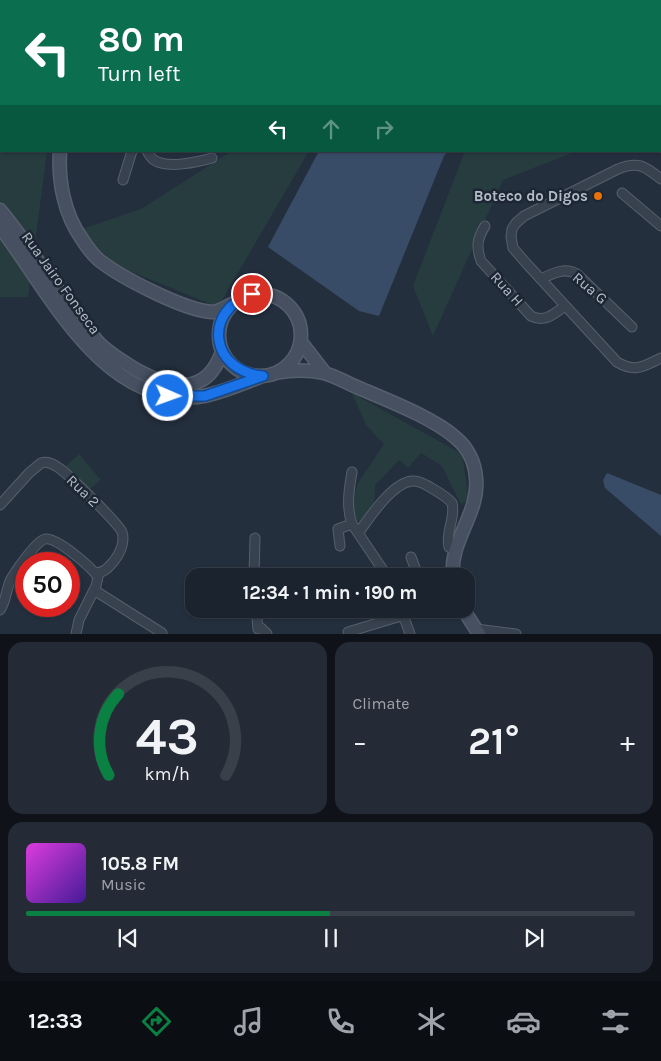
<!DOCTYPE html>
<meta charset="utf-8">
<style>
body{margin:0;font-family:Karla,sans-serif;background:#242b36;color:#f1f3f6;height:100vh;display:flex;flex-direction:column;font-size:19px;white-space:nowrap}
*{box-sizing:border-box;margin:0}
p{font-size:16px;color:#a0a4aa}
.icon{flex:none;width:28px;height:28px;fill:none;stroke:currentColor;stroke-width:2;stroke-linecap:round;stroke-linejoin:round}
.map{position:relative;height:634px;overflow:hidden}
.panel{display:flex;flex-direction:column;gap:8px;padding:8px;background:#0f1319;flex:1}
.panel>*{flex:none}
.banner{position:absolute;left:0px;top:0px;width:661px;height:152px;box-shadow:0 1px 4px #0004,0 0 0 1px #39404a;background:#0b6e4f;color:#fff;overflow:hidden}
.speed{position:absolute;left:15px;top:552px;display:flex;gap:10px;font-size:25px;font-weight:700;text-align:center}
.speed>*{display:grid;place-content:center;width:65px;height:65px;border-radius:50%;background:#1b232e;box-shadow:0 1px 4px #0004,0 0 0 1px #39404a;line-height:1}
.speed .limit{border:8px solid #d22;background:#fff;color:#111}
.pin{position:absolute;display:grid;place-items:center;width:42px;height:42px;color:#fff;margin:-21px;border:2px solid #fff;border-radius:50%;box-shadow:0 1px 5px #0007}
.me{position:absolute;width:55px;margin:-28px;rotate:92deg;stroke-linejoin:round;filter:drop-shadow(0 0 4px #0008)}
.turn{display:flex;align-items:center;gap:18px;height:105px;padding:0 15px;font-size:22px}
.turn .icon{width:65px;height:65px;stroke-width:2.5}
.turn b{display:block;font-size:35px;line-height:42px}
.lanes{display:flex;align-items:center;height:48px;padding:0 15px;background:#0003;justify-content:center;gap:25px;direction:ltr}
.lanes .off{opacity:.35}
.big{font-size:38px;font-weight:700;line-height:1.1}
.panel .tile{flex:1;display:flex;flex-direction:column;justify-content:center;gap:8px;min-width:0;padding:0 18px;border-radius:15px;background:#242b36}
.panel .dial{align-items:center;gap:0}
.dial svg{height:130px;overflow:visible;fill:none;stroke:#39404a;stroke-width:7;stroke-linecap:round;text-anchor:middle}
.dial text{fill:#f1f3f6;stroke:none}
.song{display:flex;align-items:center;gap:15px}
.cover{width:60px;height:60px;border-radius:8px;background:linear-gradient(135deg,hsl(300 70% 55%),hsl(260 70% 35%))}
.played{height:5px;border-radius:2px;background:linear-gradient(90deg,#0b8043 50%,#39404a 50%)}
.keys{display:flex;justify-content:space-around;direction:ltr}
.heat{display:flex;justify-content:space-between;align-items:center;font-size:28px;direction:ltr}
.panel .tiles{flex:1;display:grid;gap:8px;grid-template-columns:1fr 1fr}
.tile:last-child{grid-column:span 2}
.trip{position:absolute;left:185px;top:568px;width:290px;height:50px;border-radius:15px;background:#1b232e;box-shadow:0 1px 4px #0004,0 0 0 1px #39404a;font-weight:700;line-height:50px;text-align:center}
.tabs{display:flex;height:80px;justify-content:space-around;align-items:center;background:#0b0e12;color:#a0a4aa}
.tabs .icon{width:35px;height:35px}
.tabs .selected{color:#0b8043}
.tabs b{font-size:22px;color:#f1f3f6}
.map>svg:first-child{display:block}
.green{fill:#263c3f}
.water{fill:#394c67}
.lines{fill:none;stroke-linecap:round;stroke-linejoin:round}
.street-casing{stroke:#565f6c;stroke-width:11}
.secondary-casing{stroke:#565f6c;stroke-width:15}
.street{stroke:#38414e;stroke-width:9}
.secondary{stroke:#465061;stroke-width:12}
.route-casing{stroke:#114b97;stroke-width:12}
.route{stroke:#1a73e8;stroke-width:9}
.food-dot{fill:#e8710a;stroke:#1d2633;stroke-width:2}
.labels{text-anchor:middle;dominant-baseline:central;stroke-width:5;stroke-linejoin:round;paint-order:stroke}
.poi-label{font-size:15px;font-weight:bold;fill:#b4bcc9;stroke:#1d2633;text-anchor:end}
.street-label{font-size:15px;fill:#b4bcc9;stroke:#1d2633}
</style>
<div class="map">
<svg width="661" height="634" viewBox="0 0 661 634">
<rect width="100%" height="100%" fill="#242f3e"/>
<path class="green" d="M0 0H92L1 1V151H47L28 297H0Z
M265 0H509L506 1Z
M232 151H309L218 307 117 266 79 230 141 209Z
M465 151H577L503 180 433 336 413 286Z
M352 393 462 454 469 500 461 504 442 466 421 453 408 468 399 460 375 485 374 506 360 525 350 505 358 483 384 444 366 425Z
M79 454 101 480 87 491 65 467Z"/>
<path class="water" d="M319 151H448L444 156 379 316 359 311 268 247Z
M607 473 661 495V536L605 488 603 480Z"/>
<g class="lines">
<g class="street-casing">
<path id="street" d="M236 0 237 1
M144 1 145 0
M177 1V0
M211 1V0
M147 151C149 154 151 158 154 160 167 169 198 162 212 158
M661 179C645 166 638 161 618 169L524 216 516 223 512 229 511 237 513 248 526 263 617 362C635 373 644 366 661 358
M123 180 132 151
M622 193 661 226
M485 226C477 239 476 247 481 261L531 316C545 323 554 314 565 306
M541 279C554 273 564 267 577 274L632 327
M352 472C349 489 346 507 352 524L387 576
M0 505 29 473 41 463C48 461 53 464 59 468 69 475 118 523 122 532 125 542 120 553 114 561 108 568 104 573 95 573
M359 532C370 517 392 483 412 481 419 480 427 485 433 489 440 493 447 497 452 503 456 518 445 532 449 547L455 550
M340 546 338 529 352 524
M411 557 418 576
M254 576 255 538
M370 576 385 573
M94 590 162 633
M256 609 258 629
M401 609 410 634
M0 610C6 601 6 591 10 581 14 573 36 541 45 539 57 537 91 567 98 577L96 586 79 620 76 634
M258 629 261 628 267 634
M476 629 516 634
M348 632 424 609"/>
</g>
<g class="secondary-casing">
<path id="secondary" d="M103 1 104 0
M60 151C58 181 64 214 82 239 87 247 92 254 99 260 120 277 187 312 214 312 220 311 226 307 232 304
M0 210C35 252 62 301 98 342 108 353 122 361 135 369 169 388 206 398 222 352
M0 227C50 292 101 405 198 397 218 395 243 383 263 376
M219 335a41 41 0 1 1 82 0a41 41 0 1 1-82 0Z
M301 342 325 373
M275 373C291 370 307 369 324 373 335 376 347 383 359 388 387 400 434 418 456 438 468 448 475 463 476 478 480 513 449 541 453 576
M463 609 479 634"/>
</g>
<use href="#street" class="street"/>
<use href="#secondary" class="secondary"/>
</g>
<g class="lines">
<g class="route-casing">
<path id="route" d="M168 396H205L263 376C210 371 202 311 252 294"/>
</g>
<use href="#route" class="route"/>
</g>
<circle class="food-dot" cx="598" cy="196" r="5"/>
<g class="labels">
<g class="poi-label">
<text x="588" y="196">Boteco do Digos</text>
</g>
<g class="street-label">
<text transform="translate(61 283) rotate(54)">Rua Jairo Fonseca</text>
<text transform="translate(590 288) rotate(40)">Rua G</text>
<text transform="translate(507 289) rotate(48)">Rua H</text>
<text transform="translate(83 491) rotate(44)">Rua 2</text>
</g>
</g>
</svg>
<div class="speed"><div class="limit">50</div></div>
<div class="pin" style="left:252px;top:294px;background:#d93025"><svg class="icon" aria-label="arrive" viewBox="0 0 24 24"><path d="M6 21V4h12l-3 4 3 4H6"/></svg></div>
<svg class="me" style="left:168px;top:396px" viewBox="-20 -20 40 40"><circle r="17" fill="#1a73e8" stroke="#fff" stroke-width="3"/><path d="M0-11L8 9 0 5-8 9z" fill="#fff"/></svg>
<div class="trip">12:34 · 1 min · 190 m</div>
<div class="banner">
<div class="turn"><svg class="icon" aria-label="left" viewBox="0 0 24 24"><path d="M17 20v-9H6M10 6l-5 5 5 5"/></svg><div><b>80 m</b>Turn left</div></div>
<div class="lanes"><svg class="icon" aria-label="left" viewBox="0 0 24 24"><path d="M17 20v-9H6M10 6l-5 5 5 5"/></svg><svg class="icon off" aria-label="ahead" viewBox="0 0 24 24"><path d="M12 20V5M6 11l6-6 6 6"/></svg><svg class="icon off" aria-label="right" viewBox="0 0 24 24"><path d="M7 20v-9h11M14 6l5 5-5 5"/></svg></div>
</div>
</div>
<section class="panel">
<div class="tiles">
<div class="tile dial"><svg viewBox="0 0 100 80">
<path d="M14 69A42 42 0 1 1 86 69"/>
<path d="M14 69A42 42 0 0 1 20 19" stroke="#0b8043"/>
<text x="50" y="56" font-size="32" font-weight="700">43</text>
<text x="50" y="72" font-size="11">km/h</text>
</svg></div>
<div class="tile"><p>Climate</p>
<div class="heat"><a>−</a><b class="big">21°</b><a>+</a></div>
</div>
<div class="tile">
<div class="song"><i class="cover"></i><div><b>105.8 FM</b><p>Music</p></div></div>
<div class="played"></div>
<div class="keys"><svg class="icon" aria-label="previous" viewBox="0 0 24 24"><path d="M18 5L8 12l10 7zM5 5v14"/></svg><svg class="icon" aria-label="pause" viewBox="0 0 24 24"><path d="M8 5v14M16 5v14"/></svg><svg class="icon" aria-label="next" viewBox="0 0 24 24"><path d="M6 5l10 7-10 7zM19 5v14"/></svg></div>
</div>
</div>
</section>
<nav class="tabs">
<b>12:33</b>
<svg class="icon selected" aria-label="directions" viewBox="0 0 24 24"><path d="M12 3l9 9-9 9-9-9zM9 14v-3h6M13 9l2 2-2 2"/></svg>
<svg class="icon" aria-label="music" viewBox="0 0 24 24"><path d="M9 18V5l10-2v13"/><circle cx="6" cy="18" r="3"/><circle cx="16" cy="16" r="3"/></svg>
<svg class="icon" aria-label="phone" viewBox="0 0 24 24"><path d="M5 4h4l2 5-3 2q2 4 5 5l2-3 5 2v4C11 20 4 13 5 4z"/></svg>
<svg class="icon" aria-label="climate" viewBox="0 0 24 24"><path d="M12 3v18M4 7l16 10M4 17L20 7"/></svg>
<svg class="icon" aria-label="car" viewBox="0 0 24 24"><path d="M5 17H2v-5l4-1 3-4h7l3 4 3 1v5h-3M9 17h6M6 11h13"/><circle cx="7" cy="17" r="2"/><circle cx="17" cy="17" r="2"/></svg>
<svg class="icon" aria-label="filters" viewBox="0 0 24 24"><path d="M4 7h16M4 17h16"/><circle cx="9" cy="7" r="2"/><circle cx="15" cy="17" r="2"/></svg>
</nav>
